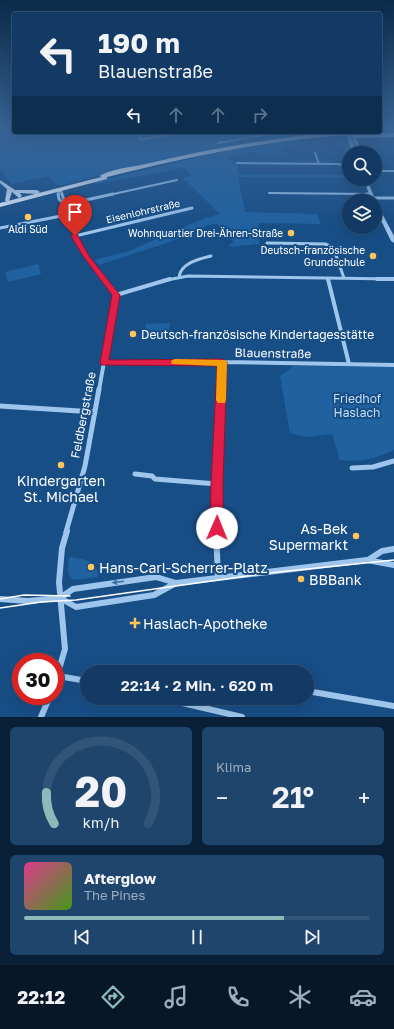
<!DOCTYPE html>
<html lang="de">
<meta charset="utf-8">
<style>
body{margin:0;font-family:"Golos Text",sans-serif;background:#1f456d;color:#f1f3f6;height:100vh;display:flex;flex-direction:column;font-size:15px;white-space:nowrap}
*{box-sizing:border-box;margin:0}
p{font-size:13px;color:#9cadbf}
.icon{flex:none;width:22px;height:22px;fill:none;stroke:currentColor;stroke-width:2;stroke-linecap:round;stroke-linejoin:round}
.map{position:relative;height:717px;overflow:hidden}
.details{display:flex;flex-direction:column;gap:10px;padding:10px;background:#0a2037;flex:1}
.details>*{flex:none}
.guide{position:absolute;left:12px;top:12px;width:370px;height:122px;border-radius:4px;box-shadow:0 4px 16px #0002,0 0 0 1px #315478;background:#123a64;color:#f1f3f6;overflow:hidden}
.controls{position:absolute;left:342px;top:146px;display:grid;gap:8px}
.controls a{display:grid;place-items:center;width:40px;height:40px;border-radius:50%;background:#123a64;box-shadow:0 4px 16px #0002,0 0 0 1px #315478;font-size:20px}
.speed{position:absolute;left:12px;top:653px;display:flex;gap:8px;font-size:20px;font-weight:700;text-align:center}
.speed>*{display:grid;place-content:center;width:52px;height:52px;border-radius:50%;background:#123a64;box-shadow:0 4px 16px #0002,0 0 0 1px #315478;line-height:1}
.speed .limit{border:6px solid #d22;background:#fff;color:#111}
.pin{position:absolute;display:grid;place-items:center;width:34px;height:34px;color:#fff;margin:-41px -17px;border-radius:50% 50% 50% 0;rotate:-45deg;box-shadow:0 0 4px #0007}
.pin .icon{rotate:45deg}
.me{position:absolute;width:44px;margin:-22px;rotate:1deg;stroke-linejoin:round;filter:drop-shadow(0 0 3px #0008)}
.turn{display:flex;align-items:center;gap:14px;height:84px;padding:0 20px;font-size:18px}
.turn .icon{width:52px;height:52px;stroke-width:2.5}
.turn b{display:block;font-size:28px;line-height:34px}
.lanes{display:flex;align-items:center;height:38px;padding:0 20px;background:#0003;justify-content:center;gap:20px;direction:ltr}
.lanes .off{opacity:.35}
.big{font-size:30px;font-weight:600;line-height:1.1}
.details .widget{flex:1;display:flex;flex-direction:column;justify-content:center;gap:6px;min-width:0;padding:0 14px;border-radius:6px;background:#1f456d}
.details .dial{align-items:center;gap:0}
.dial svg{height:104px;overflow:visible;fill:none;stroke:#315478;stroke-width:7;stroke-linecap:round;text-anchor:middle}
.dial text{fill:#f1f3f6;stroke:none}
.song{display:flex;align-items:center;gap:12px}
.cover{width:48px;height:48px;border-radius:6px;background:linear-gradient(135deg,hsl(330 70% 55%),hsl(100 70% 35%))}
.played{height:4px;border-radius:2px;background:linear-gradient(90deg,#8bbbb9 75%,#315478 75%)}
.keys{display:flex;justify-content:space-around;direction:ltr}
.heat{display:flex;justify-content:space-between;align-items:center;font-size:22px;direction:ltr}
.details .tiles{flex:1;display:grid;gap:10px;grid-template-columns:1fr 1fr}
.widget:last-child{grid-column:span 2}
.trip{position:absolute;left:80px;top:665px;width:234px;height:40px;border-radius:20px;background:#123a64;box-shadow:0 4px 16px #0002,0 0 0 1px #315478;font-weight:600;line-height:40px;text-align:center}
.dock{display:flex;height:64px;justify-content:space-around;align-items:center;background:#071728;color:#9cadbf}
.dock .icon{width:28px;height:28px}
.dock .current{color:#8bbbb9}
.dock b{font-size:18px;color:#f1f3f6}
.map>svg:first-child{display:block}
.green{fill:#2061a0}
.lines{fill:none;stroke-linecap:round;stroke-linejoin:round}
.trunk-tunnel{stroke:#3b6998;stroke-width:6;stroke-dasharray:6 3;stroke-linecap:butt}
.minor-far4{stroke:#9ec6ed;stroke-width:2}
.minor-far3{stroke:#9ec6ed;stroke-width:3}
.minor-far2{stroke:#9ec6ed;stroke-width:4}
.minor-far1{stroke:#9ec6ed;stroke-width:5}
.minor{stroke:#9ec6ed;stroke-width:6}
.tertiary{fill:#9ec6ed;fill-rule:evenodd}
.secondary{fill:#cbe2f9;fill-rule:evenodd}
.primary{fill:#e4f0ff;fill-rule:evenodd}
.trunk{fill:#f2f8ff;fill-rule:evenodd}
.tram{stroke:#fff;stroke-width:1.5}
.tertiary-bridge{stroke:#9ec6ed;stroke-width:4}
.oneway{fill:#4072a5}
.route{fill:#e11d48;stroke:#92132f}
.slow{fill:#f59e0b}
.poi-dot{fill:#ffc65a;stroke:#184e86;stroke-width:1.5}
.labels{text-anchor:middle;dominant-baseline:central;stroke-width:4;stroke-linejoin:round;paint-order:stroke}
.far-street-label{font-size:10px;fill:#fff;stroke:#184e86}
.far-poi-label{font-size:10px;fill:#fff;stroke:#184e86;text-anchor:end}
.poi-label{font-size:12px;fill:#fff;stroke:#184e86;text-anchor:start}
.street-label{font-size:12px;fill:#fff;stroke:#184e86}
.park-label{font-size:12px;fill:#c4dffa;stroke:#184e86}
.near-poi-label{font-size:14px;fill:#fff;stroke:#184e86;text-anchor:start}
</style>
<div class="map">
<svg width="394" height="717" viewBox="0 0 394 717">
<rect width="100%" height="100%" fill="#184e86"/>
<path class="green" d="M19 132H298C279 142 253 141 232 145 174 158 116 172 58 186L48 176 11 184 0 169V137Z
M338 138 350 142 353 153H349V156L339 141 309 142 301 145 282 147 283 153 244 152 229 157 231 161 237 163 238 174 349 175V178L238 177 245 212 317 214 321 224 258 223 259 244 232 247 229 245 234 242 217 224 209 225 170 242 99 265 95 260 129 251 205 218 220 214 183 178 192 176 184 168C155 174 125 178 96 184L94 182 234 149 307 140Z
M38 264 41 274 8 282 5 272Z
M170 323 167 340 162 341V337H144L146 324Z
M294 366 394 367V450C374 459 363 462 340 460L332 434 306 437 290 433 280 376Z
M69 557C82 559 98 559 98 577L74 580C66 575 68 566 69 557Z"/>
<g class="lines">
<path class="trunk-tunnel" d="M346 133 357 132"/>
<path class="minor-far4" d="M142 132 140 140 185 132
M218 143 280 132
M315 153 319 164
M237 163 337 164 349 166
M375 171H394
M269 193 371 194
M59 195 58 190 61 191 62 195
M109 195 177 180"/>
<path class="minor-far3" d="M58 194 59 199 62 202
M62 194 64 200 62 202
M366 194H371
M373 198H394
M62 202 80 247 105 280
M63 205 113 194
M0 228 66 215
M75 236 192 208
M267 243 325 244 333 247 344 278
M179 277C181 263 199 259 211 256
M328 278V280
M167 280 188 276 394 279"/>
<path class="minor-far2" d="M328 279 349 364
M377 279H394
M116 295 170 279
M104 363 222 362 394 365
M99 390 116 295 104 279
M221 390 222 362"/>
<path class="minor-far1" d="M0 406 95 412
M352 468 373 467 394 461
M135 474 152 476 155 479 217 484 221 389
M66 532 85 466 99 389
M216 532 217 484"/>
<path class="minor" d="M216 531 218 577
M368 560 382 551 394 549
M60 598 73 589 156 577 176 583
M0 599 28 601 60 598 76 607 154 595 176 583 367 560 394 565
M58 676 87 681
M55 683 65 649 59 582 62 548 67 531
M307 691 394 706
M161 698 242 717
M41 717 50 696"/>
<path class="tertiary" d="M353 134C358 139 360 146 359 153H355L351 149 347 136 349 135 351 136 356 150V146L351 135Z
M363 179H367L376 202 394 236V243L391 241 375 208V201H372Z"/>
<path class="secondary" d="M0 180 15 190H37L40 192 37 194 20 193 22 196 19 198 12 192 9 201H5L7 189 0 183Z"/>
<path class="primary" d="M105 176 107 177V179L0 207V203Z"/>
<path class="trunk" d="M338 132 349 133 346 135C263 141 183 158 103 178L100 176C108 170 130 167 141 165 206 150 271 137 338 132Z
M394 133V137L354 138 351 136 354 134Z"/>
<path class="tram" d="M0 599 24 595 70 596
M0 608 41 602 76 600 269 573 394 560"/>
<path class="tertiary-bridge" d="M348 132 349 136"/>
</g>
<defs><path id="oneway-solid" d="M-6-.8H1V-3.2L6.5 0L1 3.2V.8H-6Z"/></defs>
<use class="oneway" href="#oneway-solid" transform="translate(118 582) rotate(173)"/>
<linearGradient id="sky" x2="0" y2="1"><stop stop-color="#0d2b4a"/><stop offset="0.56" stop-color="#376395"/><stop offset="1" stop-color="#376395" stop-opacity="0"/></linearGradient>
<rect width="394" height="229" fill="url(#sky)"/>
<path class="route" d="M72 234H77L89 256 120 295 109 360 222 359 227 362 223 484V528L221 533 217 534 212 533 210 528 211 484 217 366 101 365 100 363 112 295 83 256 71 236Z"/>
<path class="slow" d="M175 359 225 360 227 362 226 400 225 403H218L216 400 217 366 172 364 171 362 172 360Z"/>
<g class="poi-dot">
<circle cx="28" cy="217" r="4"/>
<circle cx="291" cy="233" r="4"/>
<circle cx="373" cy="256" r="4"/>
<circle cx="133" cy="334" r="4"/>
<circle cx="61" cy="465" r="4"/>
<circle cx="356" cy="536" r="4"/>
<circle cx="91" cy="567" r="4"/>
<circle cx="301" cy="579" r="4"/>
<path d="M133 617h4v4h4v4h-4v4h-4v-4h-4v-4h4z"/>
</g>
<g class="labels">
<g class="far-street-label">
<text transform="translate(143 211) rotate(-13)">Eisenlohrstraße</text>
</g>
<g class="far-poi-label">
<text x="28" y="229" text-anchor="middle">Aldi Süd</text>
<text x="283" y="233">Wohnquartier Drei-Ähren-Straße</text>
<text x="365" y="250">Deutsch-französische<tspan x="365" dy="12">Grundschule</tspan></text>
</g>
<g class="poi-label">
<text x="141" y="334">Deutsch-französische Kindertagesstätte</text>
</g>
<g class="street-label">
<text transform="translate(273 353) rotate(1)">Blauenstraße</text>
<text transform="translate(83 415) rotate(-79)">Feldbergstraße</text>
</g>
<g class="park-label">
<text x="357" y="398">Friedhof<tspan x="357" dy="14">Haslach</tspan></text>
</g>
<g class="near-poi-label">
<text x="61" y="480" text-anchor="middle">Kindergarten<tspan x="61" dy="16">St. Michael</tspan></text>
<text x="348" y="528" text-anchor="end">As-Bek<tspan x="348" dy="16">Supermarkt</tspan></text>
<text x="99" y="567">Hans-Carl-Scherrer-Platz</text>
<text x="309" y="579">BBBank</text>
<text x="143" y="623">Haslach-Apotheke</text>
</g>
</g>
</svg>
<div class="controls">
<a><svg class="icon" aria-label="search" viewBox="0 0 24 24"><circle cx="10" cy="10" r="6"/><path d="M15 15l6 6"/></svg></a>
<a><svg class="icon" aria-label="layers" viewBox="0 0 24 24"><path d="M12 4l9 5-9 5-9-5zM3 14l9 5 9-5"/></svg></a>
</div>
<div class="speed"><div class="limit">30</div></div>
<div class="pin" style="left:75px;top:236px;background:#d93025"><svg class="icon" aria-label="arrive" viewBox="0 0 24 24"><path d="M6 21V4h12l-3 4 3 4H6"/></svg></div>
<svg class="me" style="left:217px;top:528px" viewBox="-20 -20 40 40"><circle r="19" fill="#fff"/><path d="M0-13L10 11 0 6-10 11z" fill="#e11d48"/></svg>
<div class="trip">22:14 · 2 Min. · 620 m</div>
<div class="guide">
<div class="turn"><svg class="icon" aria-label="left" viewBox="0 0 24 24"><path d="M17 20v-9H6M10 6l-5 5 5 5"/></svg><div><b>190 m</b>Blauenstraße</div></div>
<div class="lanes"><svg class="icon" aria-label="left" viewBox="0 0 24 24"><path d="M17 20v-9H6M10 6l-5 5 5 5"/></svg><svg class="icon off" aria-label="ahead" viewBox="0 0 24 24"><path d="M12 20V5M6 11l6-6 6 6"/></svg><svg class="icon off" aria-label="ahead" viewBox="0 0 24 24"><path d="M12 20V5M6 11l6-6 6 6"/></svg><svg class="icon off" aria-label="right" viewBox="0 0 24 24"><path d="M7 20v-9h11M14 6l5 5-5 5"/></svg></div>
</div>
</div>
<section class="details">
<div class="tiles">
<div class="widget dial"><svg viewBox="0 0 100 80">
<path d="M14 69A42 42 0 1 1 86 69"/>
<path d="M14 69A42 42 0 0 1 8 45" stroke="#8bbbb9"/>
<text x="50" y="56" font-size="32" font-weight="700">20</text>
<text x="50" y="72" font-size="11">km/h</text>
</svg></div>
<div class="widget"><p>Klima</p>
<div class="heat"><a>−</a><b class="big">21°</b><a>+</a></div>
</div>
<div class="widget">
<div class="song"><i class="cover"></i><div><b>Afterglow</b><p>The Pines</p></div></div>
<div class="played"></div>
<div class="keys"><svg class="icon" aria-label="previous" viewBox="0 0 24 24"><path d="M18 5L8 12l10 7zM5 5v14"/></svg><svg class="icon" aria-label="pause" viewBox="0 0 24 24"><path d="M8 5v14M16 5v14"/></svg><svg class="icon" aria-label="next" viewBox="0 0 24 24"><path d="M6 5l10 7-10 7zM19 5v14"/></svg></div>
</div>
</div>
</section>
<nav class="dock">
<b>22:12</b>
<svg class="icon current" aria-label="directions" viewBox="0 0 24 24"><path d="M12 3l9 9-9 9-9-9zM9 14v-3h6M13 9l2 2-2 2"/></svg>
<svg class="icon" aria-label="music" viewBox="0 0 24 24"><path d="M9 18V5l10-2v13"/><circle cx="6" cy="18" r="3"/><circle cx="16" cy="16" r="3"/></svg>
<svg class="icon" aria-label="phone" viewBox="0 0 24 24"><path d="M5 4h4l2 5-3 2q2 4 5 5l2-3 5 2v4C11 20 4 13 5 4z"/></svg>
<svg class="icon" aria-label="climate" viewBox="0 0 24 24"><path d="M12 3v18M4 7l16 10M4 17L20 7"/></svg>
<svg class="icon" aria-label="car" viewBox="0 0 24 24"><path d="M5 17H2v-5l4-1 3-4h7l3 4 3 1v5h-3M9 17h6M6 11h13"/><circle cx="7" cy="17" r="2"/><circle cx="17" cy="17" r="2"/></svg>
</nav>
